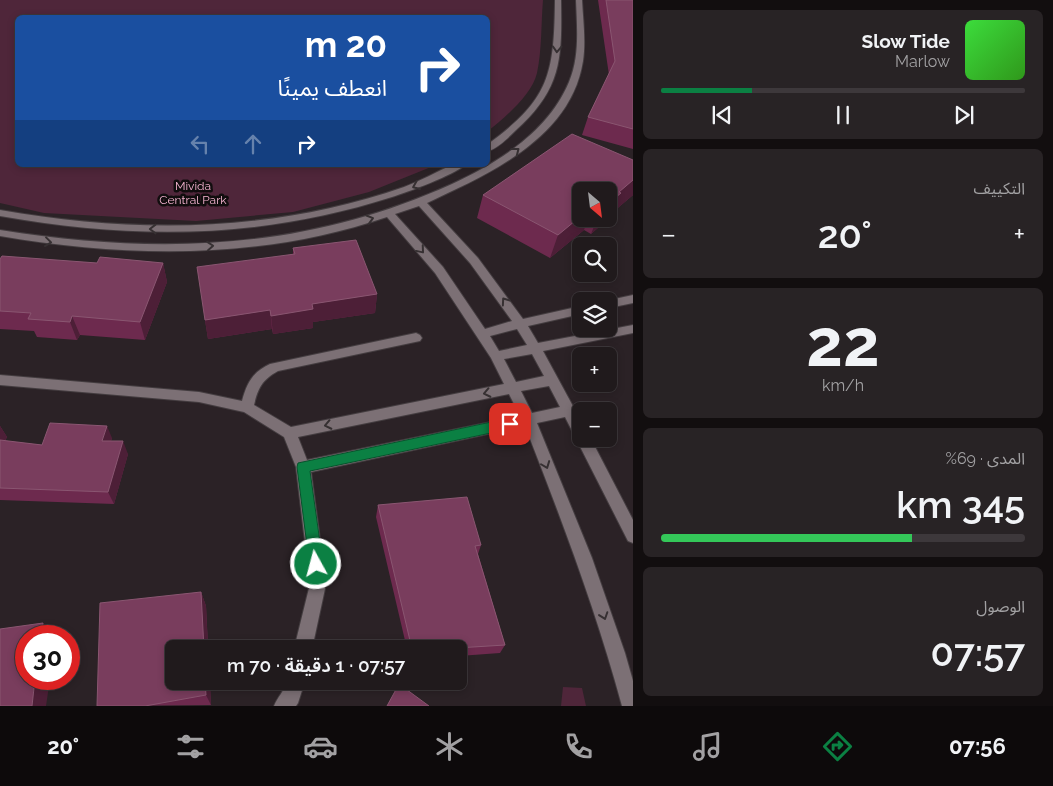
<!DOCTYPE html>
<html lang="ar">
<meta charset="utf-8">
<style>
body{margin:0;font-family:Raleway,"Noto Sans Arabic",sans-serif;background:#282325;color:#f1f3f6;direction:rtl;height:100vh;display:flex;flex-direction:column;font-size:19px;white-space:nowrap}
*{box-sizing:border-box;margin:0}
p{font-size:16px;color:#a2a1a3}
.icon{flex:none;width:28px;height:28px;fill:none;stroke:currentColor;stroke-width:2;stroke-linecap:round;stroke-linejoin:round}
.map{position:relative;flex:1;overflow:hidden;direction:ltr}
.panel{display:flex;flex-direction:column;gap:10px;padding:10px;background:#120e0f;width:420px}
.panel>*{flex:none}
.top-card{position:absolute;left:15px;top:15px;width:475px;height:152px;border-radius:8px;box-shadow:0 2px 8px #0003,0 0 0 1px #3d383b;direction:rtl;background:#1a4fa0;color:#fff;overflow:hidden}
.needle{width:32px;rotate:152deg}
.fabs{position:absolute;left:572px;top:182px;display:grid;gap:10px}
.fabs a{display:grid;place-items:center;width:45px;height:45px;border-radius:8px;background:#201a1c;box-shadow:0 2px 8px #0003,0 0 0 1px #3d383b;font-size:25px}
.speed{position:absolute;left:15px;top:625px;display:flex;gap:10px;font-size:25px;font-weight:700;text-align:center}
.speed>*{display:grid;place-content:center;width:65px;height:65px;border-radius:50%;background:#201a1c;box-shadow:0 2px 8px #0003,0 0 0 1px #3d383b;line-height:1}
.speed .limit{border:8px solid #d22;background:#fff;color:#111}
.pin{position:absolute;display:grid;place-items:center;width:42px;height:42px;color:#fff;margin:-21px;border-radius:10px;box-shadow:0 2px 8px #0006}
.me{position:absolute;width:55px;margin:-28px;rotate:353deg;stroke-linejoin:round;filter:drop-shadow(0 0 4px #0008)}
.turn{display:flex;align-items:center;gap:18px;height:105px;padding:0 20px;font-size:22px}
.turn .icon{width:65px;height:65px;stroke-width:2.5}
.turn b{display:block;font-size:35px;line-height:42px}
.lanes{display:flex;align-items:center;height:48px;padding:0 20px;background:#0003;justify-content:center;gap:25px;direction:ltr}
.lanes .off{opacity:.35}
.big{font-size:38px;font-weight:600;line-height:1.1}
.panel .card{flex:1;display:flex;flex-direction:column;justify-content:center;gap:8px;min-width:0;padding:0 18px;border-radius:8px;background:#282325}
.panel .dial{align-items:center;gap:0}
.dial b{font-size:65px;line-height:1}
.song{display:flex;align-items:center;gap:15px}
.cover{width:60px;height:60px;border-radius:8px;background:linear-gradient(135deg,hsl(120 70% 55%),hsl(110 70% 35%))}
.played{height:5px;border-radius:2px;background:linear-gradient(90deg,#0b8043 25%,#3d383b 25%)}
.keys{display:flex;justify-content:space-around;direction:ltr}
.heat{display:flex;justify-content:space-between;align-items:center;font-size:28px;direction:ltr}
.charge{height:8px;border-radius:4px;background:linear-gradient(90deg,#34c759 69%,#3d383b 0)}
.trip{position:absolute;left:165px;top:640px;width:302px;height:50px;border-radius:8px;background:#201a1c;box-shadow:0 2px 8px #0003,0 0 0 1px #3d383b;font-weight:600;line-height:50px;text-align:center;direction:rtl}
.menu{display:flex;height:80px;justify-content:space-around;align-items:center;background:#0d0a0b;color:#a2a1a3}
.menu .icon{width:35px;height:35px}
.menu .on{color:#0b8043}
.menu b{font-size:22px;color:#f1f3f6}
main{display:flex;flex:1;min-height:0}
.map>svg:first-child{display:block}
.green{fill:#4f263a}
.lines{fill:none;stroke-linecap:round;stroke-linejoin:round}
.minor-casing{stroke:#443d40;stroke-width:2}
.minor{fill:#7c7075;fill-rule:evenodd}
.wall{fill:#6d2a4e}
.shaded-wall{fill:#4d1f37}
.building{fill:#793d5d;stroke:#8a5671}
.oneway{stroke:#363032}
.route{fill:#0b8043;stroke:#07532c}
.labels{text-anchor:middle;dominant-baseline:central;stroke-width:5;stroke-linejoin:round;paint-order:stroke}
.far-park-label{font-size:12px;fill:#f5b4d0;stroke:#110d0e}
</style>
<main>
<section class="panel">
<div class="card">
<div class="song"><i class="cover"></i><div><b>Slow Tide</b><p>Marlow</p></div></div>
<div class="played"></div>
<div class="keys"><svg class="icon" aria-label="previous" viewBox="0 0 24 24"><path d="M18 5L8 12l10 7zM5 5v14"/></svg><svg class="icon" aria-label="pause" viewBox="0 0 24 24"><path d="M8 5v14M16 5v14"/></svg><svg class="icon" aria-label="next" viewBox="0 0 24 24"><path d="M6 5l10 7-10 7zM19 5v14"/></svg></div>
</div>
<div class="card"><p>التكييف</p>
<div class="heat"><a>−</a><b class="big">20°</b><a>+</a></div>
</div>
<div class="card dial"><b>22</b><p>km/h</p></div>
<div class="card"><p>المدى · 69%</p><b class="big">345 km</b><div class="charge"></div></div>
<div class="card"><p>الوصول</p><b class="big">07:57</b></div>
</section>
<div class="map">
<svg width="633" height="706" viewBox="0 0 633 706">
<rect width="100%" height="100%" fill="#2b2226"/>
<path class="green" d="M0 0H543C541 24 542 50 537 73 532 95 504 118 488 131V18H18V165H436L369 192 293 212 196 221 44 213 0 203Z
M563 687 582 688 586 706H561Z"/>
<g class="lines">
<g class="minor-casing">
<path id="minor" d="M555 0H561C562 59 562 89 515 131 508 138 497 149 488 151V144C550 99 554 74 555 0Z
M576 0H582C583 20 586 41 583 61 571 138 489 174 427 203L478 258 523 319 581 306V314L528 326 538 343 633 325V333L543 351 581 421V439H591L633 520V543L628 541 565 417 537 423 592 558 625 653 633 681V706H622C596 610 561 518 525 426L311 472 326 584 312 649H294L310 584 296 467 284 437 244 412 199 402 0 385V375L199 392 242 401C247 382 253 372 270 364L416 333 420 335 422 338 420 341 278 371C262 380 258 388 254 405L291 427 504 384 491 358 435 273 387 217C261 260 130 258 0 236V230C158 255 304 251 452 184 499 162 548 132 569 82 580 56 577 28 576 0ZM419 206 470 263 512 321 485 329 443 267 395 214ZM517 329 527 345 499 351 490 336ZM532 354 544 376 516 382 504 359ZM549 386 560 407 532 413 521 391ZM509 394 520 416 307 460 298 437Z
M452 165H465C454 175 408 192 392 197 261 239 135 240 0 216V210C136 234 272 233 404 187 420 181 436 172 452 165Z
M633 295V303L609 308V301H605Z
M287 681H305L298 703 296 706H274C278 696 284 692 287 681Z"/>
</g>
<use href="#minor" class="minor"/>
</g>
<path class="wall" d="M598 0H633V149L582 135 588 117 609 75Z
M633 160V195L613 212 611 216 609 191 581 219H608L591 234 584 230 550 258 477 218 483 195Z
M293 248 377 294 375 313 313 322V328L273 334 272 329 208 339 205 320 293 254Z
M0 259 97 263H163L167 282 145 340 80 335 77 340 37 337 34 331 0 329Z
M0 426 7 437 5 441 42 445 112 438 111 441 128 454 114 504 0 500Z
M378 505 481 545 478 554 505 645 500 653 459 656V649H407L376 517Z
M201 592 206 606 211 705 97 706Z"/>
<path class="shaded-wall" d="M633 180V195L613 212 611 216 609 218V203L619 192Z
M581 216V219H588L584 230 550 258 558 235Z
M597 219H608L591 234Z
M163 263 167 282 145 340 140 322Z
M377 294 375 313 313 322V328L273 334 271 316 312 304Z
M270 310 272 329 208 339 205 320Z
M72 316 80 335 77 340 70 322Z
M0 426 7 437 0 450Z
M107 426 112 438 107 453 102 441Z
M123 441 128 454 114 504 108 492Z
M201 592 206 606 208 649H204Z
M43 623 55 636H41Z
M35 679H50L46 706H32Z
M205 681H210L211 705 206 695Z"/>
<path class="building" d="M606 0H633V129L588 117 615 61Z
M572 134 633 160V180L619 192 621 193 609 203V191H581V216L558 235 483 195Z
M356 240 377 294 312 304 313 309 271 316 270 310 205 320 197 267 295 254 293 248Z
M2 256 97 263 100 257 163 263 140 322 72 316 70 322 28 319 31 313 0 311V259Z
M50 423 107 426 102 441H123L108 492 0 488V440L42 445Z
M467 497 481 545 475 546 505 645 441 649H412L378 505Z
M201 592 204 649H174V681H205L206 695 145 706H97L100 603Z
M43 623 41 636H26V679H35L32 706H0V629Z
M399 684 429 706H387Z"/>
<defs><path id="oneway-chevron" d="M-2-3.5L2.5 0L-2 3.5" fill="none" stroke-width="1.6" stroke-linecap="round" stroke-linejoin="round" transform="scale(1.25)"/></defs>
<g class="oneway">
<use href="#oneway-chevron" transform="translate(557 49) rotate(93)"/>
<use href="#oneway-chevron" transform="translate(516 151) rotate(-38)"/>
<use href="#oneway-chevron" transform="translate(416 186) rotate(157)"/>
<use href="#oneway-chevron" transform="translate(370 219) rotate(-16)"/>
<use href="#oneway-chevron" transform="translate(153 229) rotate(180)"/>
<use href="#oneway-chevron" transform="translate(48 242) rotate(7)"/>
<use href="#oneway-chevron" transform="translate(210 246) rotate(-4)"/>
<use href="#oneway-chevron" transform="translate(421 250) rotate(50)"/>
<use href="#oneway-chevron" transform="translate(505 301) rotate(-125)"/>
<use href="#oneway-chevron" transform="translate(487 393) rotate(168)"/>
<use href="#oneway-chevron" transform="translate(328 425) rotate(168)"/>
<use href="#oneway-chevron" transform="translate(546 465) rotate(69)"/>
<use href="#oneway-chevron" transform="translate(604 616) rotate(71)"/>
</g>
<path class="route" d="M510 418 515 420 517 424 515 427 510 429 310 471 323 564 321 569 316 572 310 569 297 467 298 463Z"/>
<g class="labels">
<g class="far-park-label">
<text x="193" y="186">Mivida<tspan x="193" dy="14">Central Park</tspan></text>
</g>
</g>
</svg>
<div class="fabs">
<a><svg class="needle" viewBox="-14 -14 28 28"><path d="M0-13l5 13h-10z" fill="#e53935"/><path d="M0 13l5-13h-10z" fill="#a2a1a3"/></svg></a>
<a><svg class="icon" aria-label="search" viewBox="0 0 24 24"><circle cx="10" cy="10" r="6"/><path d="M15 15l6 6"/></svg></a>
<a><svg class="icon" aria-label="layers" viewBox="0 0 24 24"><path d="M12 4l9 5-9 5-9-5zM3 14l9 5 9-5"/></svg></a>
<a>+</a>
<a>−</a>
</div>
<div class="speed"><div class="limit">30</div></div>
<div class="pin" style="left:510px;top:424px;background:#d93025"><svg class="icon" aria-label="arrive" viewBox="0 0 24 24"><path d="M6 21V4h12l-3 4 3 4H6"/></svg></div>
<svg class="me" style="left:316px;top:564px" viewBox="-20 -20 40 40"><circle r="17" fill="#0b8043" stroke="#fff" stroke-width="3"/><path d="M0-11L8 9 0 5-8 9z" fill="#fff"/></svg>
<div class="trip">07:57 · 1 دقيقة · 70 m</div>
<div class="top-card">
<div class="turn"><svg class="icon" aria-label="right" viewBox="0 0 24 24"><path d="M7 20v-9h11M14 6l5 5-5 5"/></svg><div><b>20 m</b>انعطف يمينًا</div></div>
<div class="lanes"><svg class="icon off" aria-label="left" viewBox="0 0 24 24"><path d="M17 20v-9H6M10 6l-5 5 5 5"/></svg><svg class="icon off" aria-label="ahead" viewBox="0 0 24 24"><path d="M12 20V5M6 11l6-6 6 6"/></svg><svg class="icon" aria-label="right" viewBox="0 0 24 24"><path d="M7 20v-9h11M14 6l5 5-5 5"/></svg></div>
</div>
</div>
</main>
<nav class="menu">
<b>07:56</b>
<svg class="icon on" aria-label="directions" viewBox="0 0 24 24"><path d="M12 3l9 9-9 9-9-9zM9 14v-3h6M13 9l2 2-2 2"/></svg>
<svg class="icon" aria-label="music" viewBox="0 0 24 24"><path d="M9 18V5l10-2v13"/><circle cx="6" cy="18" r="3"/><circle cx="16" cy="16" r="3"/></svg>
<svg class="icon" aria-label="phone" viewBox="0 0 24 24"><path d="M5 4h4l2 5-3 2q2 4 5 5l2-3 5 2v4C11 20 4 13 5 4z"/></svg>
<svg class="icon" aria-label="climate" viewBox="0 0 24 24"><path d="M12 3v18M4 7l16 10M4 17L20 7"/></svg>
<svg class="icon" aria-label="car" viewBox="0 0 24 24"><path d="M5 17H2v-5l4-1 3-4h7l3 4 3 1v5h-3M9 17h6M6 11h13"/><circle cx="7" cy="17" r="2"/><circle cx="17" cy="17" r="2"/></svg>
<svg class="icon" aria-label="filters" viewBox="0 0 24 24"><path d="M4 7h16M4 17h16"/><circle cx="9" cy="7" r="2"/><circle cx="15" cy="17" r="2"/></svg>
<b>20°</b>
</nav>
